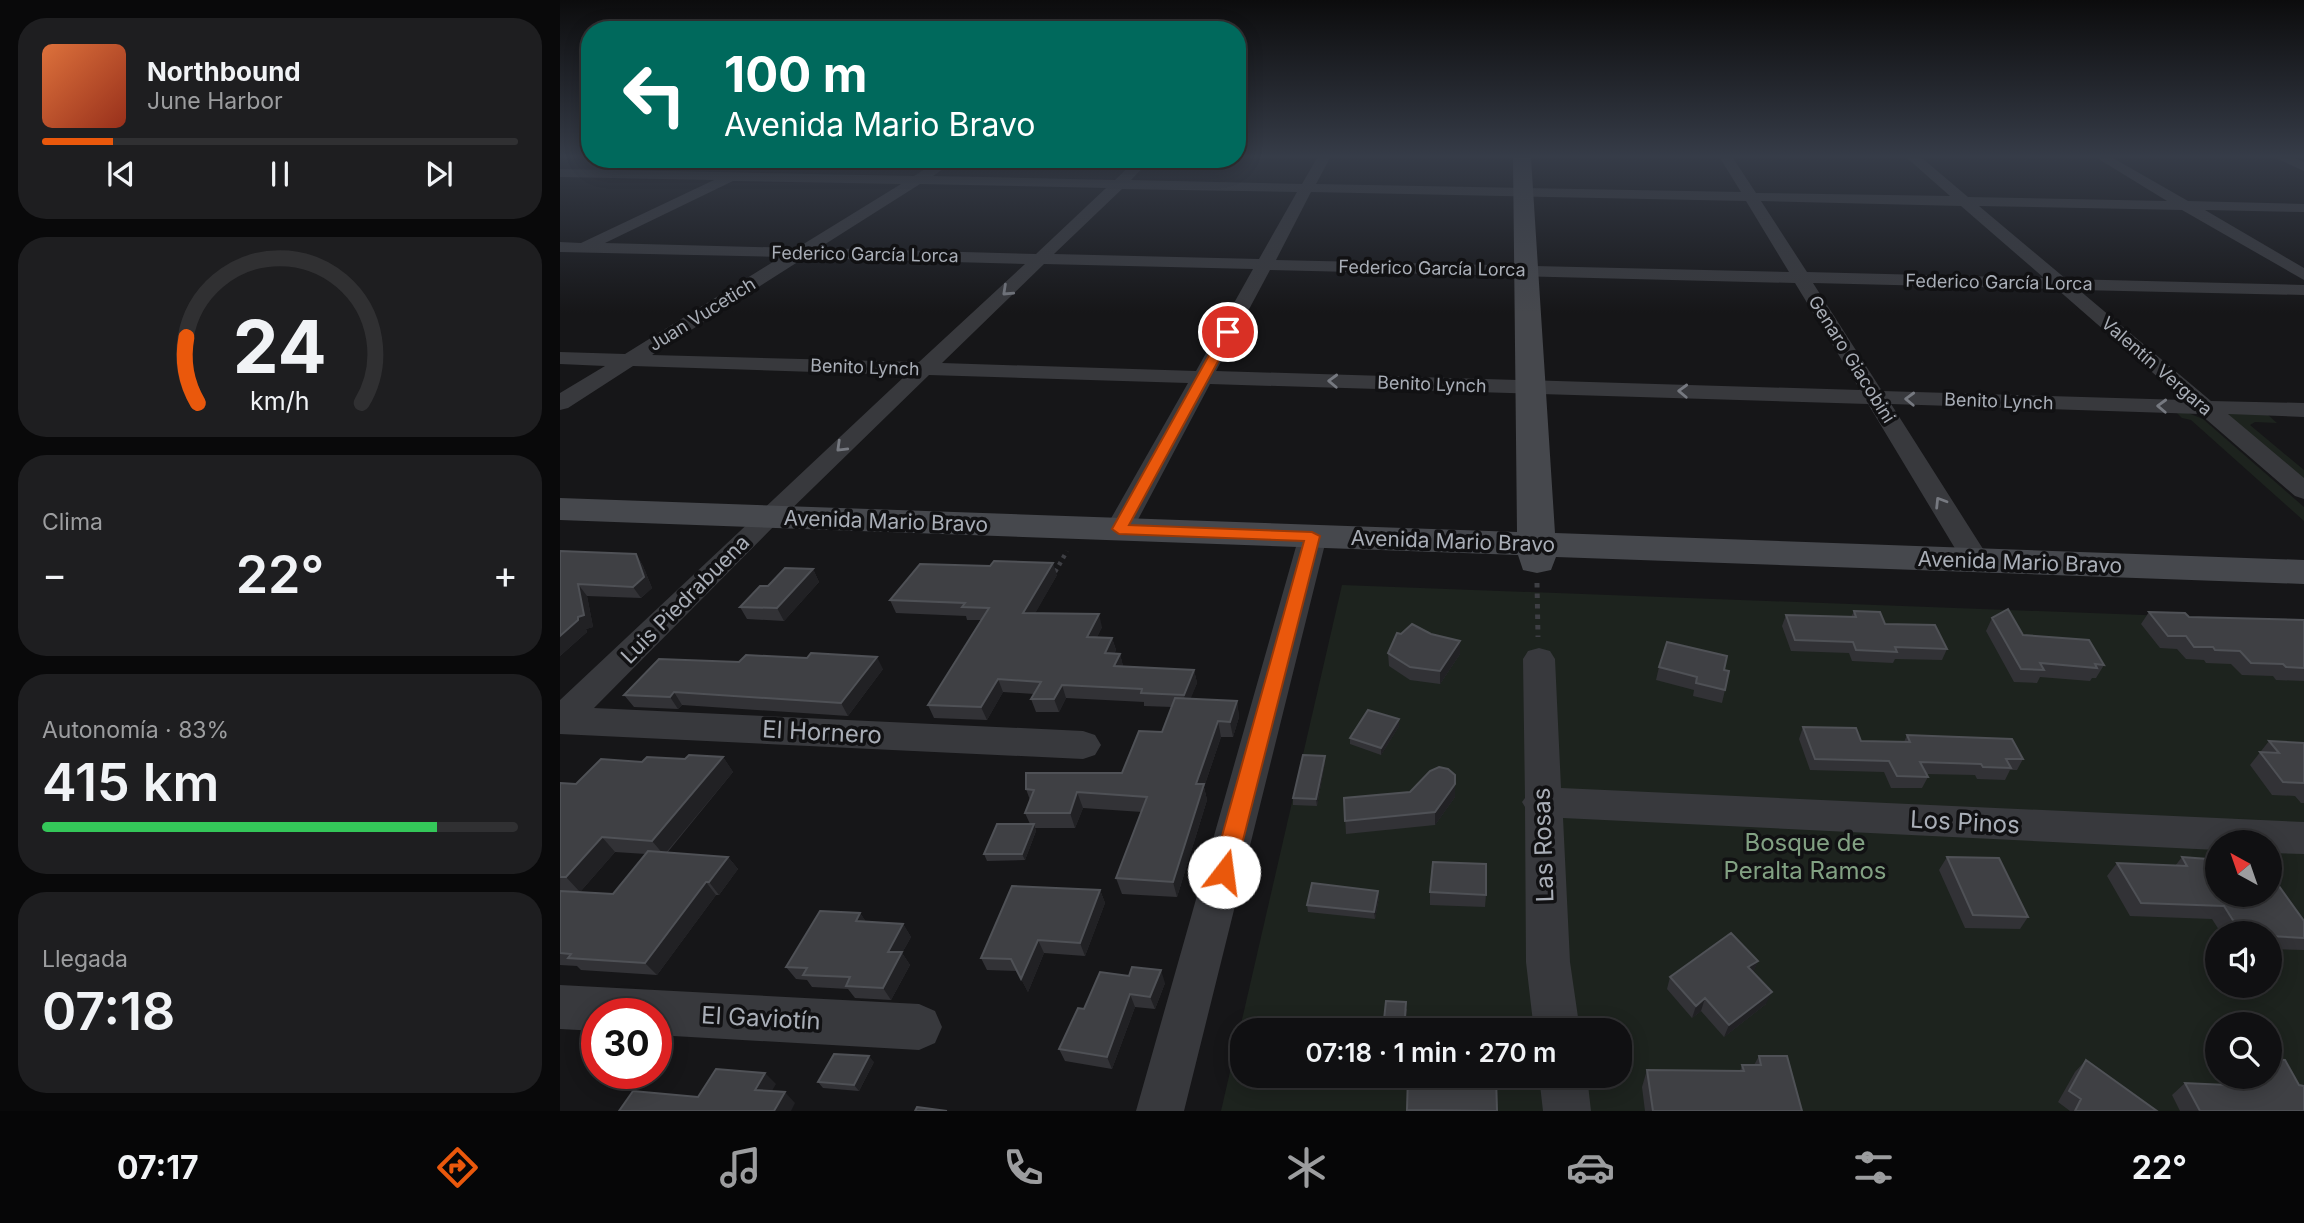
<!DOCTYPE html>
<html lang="es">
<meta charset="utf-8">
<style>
body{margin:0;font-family:Inter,sans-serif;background:#1e1e20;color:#f1f3f6;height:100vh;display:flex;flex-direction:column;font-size:26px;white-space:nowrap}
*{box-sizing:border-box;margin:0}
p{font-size:23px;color:#9c9d9f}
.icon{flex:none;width:38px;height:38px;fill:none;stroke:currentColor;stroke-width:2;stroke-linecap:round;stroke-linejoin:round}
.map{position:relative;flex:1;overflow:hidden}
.drawer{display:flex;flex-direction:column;gap:18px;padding:18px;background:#09090a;width:560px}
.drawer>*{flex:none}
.hud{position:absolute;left:21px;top:21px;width:665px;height:147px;border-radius:28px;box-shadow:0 4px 18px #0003,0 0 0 2px #303032;background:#00695c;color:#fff;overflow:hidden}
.needle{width:46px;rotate:320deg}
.tools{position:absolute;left:1645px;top:830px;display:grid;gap:14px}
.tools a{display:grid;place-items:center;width:77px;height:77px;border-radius:50%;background:#101012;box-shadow:0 4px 18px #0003,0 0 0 2px #303032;font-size:35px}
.speed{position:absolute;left:21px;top:998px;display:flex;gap:14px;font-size:35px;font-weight:700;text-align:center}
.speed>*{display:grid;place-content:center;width:91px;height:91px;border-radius:50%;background:#101012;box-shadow:0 4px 18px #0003,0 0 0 2px #303032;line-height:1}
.speed .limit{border:10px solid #d22;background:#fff;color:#111}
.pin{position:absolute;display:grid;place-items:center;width:60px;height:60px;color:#fff;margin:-30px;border:4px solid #fff;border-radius:50%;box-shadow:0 2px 7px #0007}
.me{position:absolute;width:77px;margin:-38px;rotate:15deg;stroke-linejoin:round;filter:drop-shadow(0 0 5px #0008)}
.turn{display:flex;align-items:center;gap:24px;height:147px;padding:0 28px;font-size:32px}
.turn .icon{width:91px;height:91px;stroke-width:2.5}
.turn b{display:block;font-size:49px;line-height:60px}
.big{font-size:52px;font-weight:600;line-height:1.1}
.drawer .card{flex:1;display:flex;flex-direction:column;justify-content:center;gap:10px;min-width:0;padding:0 24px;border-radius:28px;background:#1e1e20}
.drawer .dial{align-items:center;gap:0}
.dial svg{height:182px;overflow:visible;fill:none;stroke:#303032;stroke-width:7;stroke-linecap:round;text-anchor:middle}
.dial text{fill:#f1f3f6;stroke:none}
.song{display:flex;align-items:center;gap:21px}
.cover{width:84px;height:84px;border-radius:10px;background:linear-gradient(135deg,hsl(20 70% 55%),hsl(10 70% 35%))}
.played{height:7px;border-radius:4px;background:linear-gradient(90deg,#ea580c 15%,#303032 15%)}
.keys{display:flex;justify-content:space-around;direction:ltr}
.heat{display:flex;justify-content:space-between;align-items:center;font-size:38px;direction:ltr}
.charge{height:10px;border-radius:5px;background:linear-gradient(90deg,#34c759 83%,#303032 0)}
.trip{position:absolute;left:670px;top:1018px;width:402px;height:70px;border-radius:28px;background:#101012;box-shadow:0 4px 18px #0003,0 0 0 2px #303032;font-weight:600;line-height:70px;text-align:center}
.tabs{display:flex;height:112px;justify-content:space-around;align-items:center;background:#060607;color:#9c9d9f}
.tabs .icon{width:49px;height:49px}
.tabs .current{color:#ea580c}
.tabs b{font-size:32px;color:#f1f3f6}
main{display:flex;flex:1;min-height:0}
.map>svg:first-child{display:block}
.green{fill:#1d231e;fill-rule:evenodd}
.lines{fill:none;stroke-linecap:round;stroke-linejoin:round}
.path-far1{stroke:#3e3f44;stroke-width:4.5;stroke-dasharray:3.5 4.5;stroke-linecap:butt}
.path{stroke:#3e3f44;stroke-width:5;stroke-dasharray:4.5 6;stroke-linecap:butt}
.street{fill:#38393d;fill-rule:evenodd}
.secondary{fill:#46484d;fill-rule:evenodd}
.wall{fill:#323236}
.shaded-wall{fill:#212124}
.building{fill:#3f4044;stroke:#4f5156;stroke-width:2}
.oneway{stroke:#767980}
.route{fill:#ea580c;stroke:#983908;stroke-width:2}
.labels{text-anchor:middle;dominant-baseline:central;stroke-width:7;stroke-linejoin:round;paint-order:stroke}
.far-street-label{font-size:18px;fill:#a9aeb7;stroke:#111113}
.street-label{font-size:21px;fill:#a9aeb7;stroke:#111113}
.near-street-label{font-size:24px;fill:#a9aeb7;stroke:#111113}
.near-park-label{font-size:24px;fill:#82a183;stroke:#111113}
</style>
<main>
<section class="drawer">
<div class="card">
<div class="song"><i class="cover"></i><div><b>Northbound</b><p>June Harbor</p></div></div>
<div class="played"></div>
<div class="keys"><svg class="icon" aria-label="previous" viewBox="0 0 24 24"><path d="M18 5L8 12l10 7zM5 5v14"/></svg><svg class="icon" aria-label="pause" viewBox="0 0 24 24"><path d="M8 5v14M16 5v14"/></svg><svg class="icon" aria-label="next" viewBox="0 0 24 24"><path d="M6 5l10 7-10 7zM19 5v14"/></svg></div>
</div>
<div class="card dial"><svg viewBox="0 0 100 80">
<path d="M14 69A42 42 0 1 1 86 69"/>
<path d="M14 69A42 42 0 0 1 9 40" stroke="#ea580c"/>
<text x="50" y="56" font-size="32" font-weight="700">24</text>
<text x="50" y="72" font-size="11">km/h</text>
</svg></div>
<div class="card"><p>Clima</p>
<div class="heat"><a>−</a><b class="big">22°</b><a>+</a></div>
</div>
<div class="card"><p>Autonomía · 83%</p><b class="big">415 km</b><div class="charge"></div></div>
<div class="card"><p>Llegada</p><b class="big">07:18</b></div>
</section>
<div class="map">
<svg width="1744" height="1111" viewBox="0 0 1744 1111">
<rect width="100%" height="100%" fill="#161618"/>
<path class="green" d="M1616 412 1628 413 1643 419 1744 507V521L1631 420 1622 418Z
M1672 413 1707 414 1717 423 1695 422 1690 425 1744 470V483L1667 415Z
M782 585 1744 621V1111H661ZM1657 842H1710V894H1657ZM1657 933H1710V985H1657ZM1657 1024H1710V1076H1657ZM682 1031H1060V1076H682Z"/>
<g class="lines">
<path class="path-far1" d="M495 572 507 551"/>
<path class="path" d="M977 583 978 637"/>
<path class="street" d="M757 158H770L756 184 1181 192 1160 158H1173L1196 193 1390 196 1347 158H1362L1408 197 1607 201 1537 158H1553L1628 201 1744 204V212L1645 210 1744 268V280L1622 210 1419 206 1506 279 1744 285V295L1519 290 1651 401 1744 403V417L1668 414 1744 478V499L1735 496 1640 414 1331 404 1430 560 1426 566 1416 569 1406 566 1402 560 1308 404 650 384 573 529 569 535 559 537 549 535 545 529 628 383 369 375 217 523 34 708 523 731 535 735 541 745 535 755 523 759 0 734V700L346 375 73 366 8 408 0 410V393L45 366 0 364V352L65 354 221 257 0 252V242L21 243 154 180 0 177V169L354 176 381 159H397L373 176 555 180 577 159H591L571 180 742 184ZM173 181 341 184 237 248 45 243ZM360 184 546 188 476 254 259 248ZM562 189 737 192 699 259 494 254ZM751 192 1186 201 1229 272 716 260ZM1201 201 1401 206 1484 278 1247 272ZM244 258 465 264 359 362 92 355ZM484 264 693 269 636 371 382 363ZM710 270 1235 283 1300 390 656 371ZM1253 283 1497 289 1624 400 1322 391Z
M1716 158H1734L1744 162V171Z
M753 528 763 530 767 536 624 1111H576L739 536 743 530Z
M979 648 990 651 995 659 1001 788 1744 822V854L1710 853V842H1657V850L1003 818 1010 962 1020 1031H974L966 962 965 807 962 802 965 798 963 659 968 651Z
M0 985 359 1004 375 1011 382 1027 375 1043 359 1050 96 1035V1013H37V1031L0 1029Z
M979 1076H1027L1031 1111H983Z"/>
<path class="secondary" d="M953 158H971L995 533 1744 560V584L996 557 991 570 977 573 963 570 958 555 0 520V498L957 532Z"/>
</g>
<path class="wall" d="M0 551 76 554 83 566 92 588 81 598 27 596 33 627 26 629 27 632 0 656Z
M253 569 259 582 224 621 187 619 180 607Z
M497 575 475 613 542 627 537 637 552 638 556 650 554 654H560L563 666 634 670 637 683 630 699 677 701 679 717 673 737H661L644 787 647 800 617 897 562 894 556 878 582 812 523 808 515 828H475L476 831 465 860 427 861 424 854 470 824 465 813 470 800 466 789 562 773 602 732 612 707 584 706V702L506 698 499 712H476L471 699 474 694 443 692 427 720 374 718 368 705 421 620H407L406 616 336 613 330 600Z
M1294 611 1387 649 1382 660 1335 659 1333 663 1292 661 1289 653 1231 651 1222 626 1226 615 1291 617Z
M1589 612 1629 617 1744 620V681L1716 680 1713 676 1682 675 1671 664 1646 663 1644 660 1626 659 1617 649 1600 648 1581 624Z
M1432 618 1463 635 1544 665 1536 678H1532L1530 681 1480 677 1477 683 1454 682 1426 631Z
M841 634 900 654 880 684 850 680 829 666 828 653Z
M1099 667 1164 670 1165 690 1162 703 1133 696 1134 690 1096 680Z
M323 669 288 716 122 705 118 709 74 707 64 695Z
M839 719V726L821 755 790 744V738Z
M1243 727 1301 741 1344 742 1347 735 1463 759 1457 770H1450L1445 780 1417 779 1415 775 1366 774 1368 777 1362 788H1331L1324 772 1250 770 1239 739Z
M1709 741 1744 743V803H1741L1735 796 1712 795 1690 765Z
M765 756V762L757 806 733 805V798Z
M163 757 173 772 107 853 168 857 178 869 159 895H156L97 975 21 970 17 966 0 965V891L53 894 86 854 55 852 20 892 0 891V783L16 784 82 762Z
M850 792 895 797 875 825 786 834 784 798Z
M1387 857 1468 917 1460 929 1405 928 1379 870Z
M1622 857 1657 894 1744 921V950L1710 949V933H1661L1652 919 1570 916 1547 876 1557 863 1615 866Z
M540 890 545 903 525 956 484 953 468 992 457 971 427 970 421 958Z
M818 891 819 897 815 919 748 912 747 905Z
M870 892 926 895 925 907 870 905Z
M300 913 306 922 343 924 351 937 342 953 350 965 331 1000 295 998 288 989 252 987 247 980 236 979 226 967Z
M1198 961 1193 972 1206 1004 1164 1037 1141 1011 1132 1018 1107 989 1110 977Z
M605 983 595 1009 575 1007 552 1069 505 1061 499 1049 524 1009Z
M826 1001 847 1009 845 1031H823Z
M1199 1056 1242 1111H1085L1082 1087 1087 1070 1180 1071 1182 1065H1194Z
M1526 1060 1597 1111H1510L1498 1102 1515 1072Z
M314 1062 299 1091 263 1088 258 1082Z
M1665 1076H1710L1739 1085 1744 1111H1620L1612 1095 1625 1083 1669 1085Z"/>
<path class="shaded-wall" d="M76 554 83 566 92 588 81 598 73 587Z
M493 563 497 575 468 626 463 613Z
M253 569 259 582 224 621 217 608Z
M18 584 27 596 33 627 26 629 27 632 0 656V636Z
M539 614 542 627 531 650 527 637Z
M552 638 556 650 549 666 545 653Z
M900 641V654L880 684V671Z
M560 654 563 666H554Z
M317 657 323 669 288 716 281 703Z
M634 670 637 683 627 708 624 695Z
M438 679 443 692 427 720 421 707Z
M502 685 506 698 499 712 494 699Z
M114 692 122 705 118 709 110 697Z
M677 701 679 717 673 737 670 722Z
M839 719V726L821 755V748Z
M658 721 661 737 644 787 647 800 617 897 613 882 636 784Z
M765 756V762L757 806 756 799Z
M163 757 173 772 104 855 92 841Z
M895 784V797L875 825V812Z
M517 792 523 808 515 828 510 813Z
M474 824 476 831 465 860 462 854Z
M42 837 55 852 20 892 6 877Z
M168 857 178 869 159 895 149 882Z
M146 882 156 895 97 975 85 963Z
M540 890 545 903 525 956 520 943Z
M818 891 819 897 815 919 814 912Z
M300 913 309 926 296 921Z
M343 924 351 937 342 953 350 965 331 1000 323 988 328 952Z
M478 940 484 953 468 992 461 979Z
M1198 961 1193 973 1188 967Z
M601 970 605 983 595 1009 590 997Z
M1212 992 1206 1004 1164 1037 1169 1025Z
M570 994 575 1007 552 1069 547 1057Z
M1145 998 1141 1011 1132 1018 1136 1006Z
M309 1056 314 1062 299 1091 294 1085Z
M205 1073 216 1084 206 1101 195 1090Z
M225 1092 235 1103 231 1111H214Z"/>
<path class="building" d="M0 551 76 554 84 577 73 587 18 584 24 615 18 617V620L0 636Z
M434 561 493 563 463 613 539 614 527 637 552 638 545 653 560 654 554 666 634 670 624 695 581 693 582 689 502 685 494 699H471L481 682 438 679 421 707 368 705 429 608 402 607 405 603 330 600 360 564 430 566Z
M225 568 253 569 217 608 180 607 200 586H208Z
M1448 609 1463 635 1529 640 1544 665 1535 664 1537 668 1480 663 1484 670 1461 669 1432 618Z
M1294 611 1320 612 1325 624 1375 625 1387 649 1335 647 1337 652 1296 650 1293 642 1235 640 1226 615 1296 617Z
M1589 612 1625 613 1629 617 1744 620V668L1726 667 1723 664 1691 663 1680 651 1655 650 1653 647H1634L1626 636H1608Z
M852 624 871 634 900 641 880 671 850 667 828 653 837 633 841 634Z
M1107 642 1167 656 1164 670 1169 671 1165 690 1136 683 1137 677 1099 667Z
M251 653 317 657 281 703 114 692 110 697 64 695 99 659 179 662 186 655 247 658Z
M615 698 677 701 670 722 658 721 636 784H644L613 882 556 878 587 797 517 792 510 813H465L474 790 466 789V773H562L579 731 602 732Z
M808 710 839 719 821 748 790 738Z
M1243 727 1296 728 1301 741 1350 742 1347 735 1452 739 1463 759H1446L1451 768 1423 767 1421 764 1360 762 1368 777 1337 776 1329 761 1255 759Z
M1709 741 1744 743V783L1723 782 1700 752 1719 753Z
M129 755 163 757 92 841 42 837 6 877H0V783L16 784 41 759 82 762 87 757 125 759Z
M743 755 765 756 756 799 733 798Z
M879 767 888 769 895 775V784L875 812 785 821 784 798 850 792 870 771Z
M437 824H474L462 854H424Z
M88 851 168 857 149 882H146L85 963 8 958 11 954 0 953V891L53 894Z
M1387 857 1439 858 1468 917 1413 915Z
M1622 857 1648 859 1657 873V894H1710V881L1716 882 1744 921V938L1710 936V933H1681L1664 906 1581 903 1557 863 1627 866Z
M873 862 926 864V895L870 892Z
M752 883 818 891 814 912 747 905Z
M452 886 540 890 520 943 478 940 461 979 451 959 421 958Z
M260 911 300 913 296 921 343 924 328 952H342L323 988 286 986 290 977 243 975 247 968 226 967Z
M1171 933 1198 961 1188 967 1212 992 1169 1025 1145 998 1136 1006 1110 977Z
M572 967 601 970 590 997 570 994 547 1057 499 1049 518 1008 524 1009 540 972 569 976Z
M826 1001 846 1002 844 1030 823 1029Z
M851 1023 935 1026V1031H851Z
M274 1054 309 1056 294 1085 258 1082Z
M1199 1056H1227L1242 1111H1093L1087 1070 1184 1071 1182 1065H1201Z
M1710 1059 1725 1060 1739 1085 1744 1086V1111H1640L1625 1083 1689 1086 1684 1076H1710Z
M1526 1060 1597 1111H1515L1521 1099 1509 1091Z
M156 1069 205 1073 195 1090 225 1092 214 1111H59L73 1091 138 1097Z
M848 1076H936L937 1111 847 1110Z
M357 1107 387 1111H355Z"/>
<defs><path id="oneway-chevron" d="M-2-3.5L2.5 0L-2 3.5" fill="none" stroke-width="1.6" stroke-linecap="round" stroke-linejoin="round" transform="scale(1.75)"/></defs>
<g class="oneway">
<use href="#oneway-chevron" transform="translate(447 291) rotate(137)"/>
<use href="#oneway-chevron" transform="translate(773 381) rotate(-178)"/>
<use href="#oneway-chevron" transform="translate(1123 391) rotate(-178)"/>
<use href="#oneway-chevron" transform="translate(1350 399) rotate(-178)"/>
<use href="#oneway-chevron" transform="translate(1602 406) rotate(-178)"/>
<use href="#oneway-chevron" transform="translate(281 447) rotate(136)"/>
<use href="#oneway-chevron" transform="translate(1380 502) rotate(-122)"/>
</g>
<linearGradient id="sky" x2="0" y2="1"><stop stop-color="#0c0c0d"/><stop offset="0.5" stop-color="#363c48"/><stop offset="1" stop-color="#363c48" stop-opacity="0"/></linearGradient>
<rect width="1744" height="313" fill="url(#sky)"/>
<path class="route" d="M668 328 674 332 569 525 752 532 760 536 675 872 672 879 664 882 656 879 652 872 744 541 559 534 552 529 662 332Z"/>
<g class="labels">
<g class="far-street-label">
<text transform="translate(305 254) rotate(1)">Federico García Lorca</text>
<text transform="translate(872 268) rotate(1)">Federico García Lorca</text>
<text transform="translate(1439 282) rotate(1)">Federico García Lorca</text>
<text transform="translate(142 314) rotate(-32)">Juan Vucetich</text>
<text transform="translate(1292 359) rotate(58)">Genaro Giacobini</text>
<text transform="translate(1597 366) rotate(41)">Valentín Vergara</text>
<text transform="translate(305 367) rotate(2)">Benito Lynch</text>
<text transform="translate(872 384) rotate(2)">Benito Lynch</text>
<text transform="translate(1439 401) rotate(2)">Benito Lynch</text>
</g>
<g class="street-label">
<text transform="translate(326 521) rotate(2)">Avenida Mario Bravo</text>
<text transform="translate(893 541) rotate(2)">Avenida Mario Bravo</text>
<text transform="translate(1460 562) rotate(2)">Avenida Mario Bravo</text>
<text transform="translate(125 599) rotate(-45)">Luis Piedrabuena</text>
</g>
<g class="near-street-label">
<text transform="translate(262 732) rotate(3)">El Hornero</text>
<text transform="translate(1405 822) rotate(3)">Los Pinos</text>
<text transform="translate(983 845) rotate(-92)">Las Rosas</text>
<text transform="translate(201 1018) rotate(3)">El Gaviotín</text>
</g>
<g class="near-park-label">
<text x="1245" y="842">Bosque de<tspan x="1245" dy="28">Peralta Ramos</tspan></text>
</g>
</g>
</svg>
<div class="tools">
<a><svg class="needle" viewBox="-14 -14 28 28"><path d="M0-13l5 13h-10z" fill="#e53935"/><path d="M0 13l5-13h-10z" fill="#9c9d9f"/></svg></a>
<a><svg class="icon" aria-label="sound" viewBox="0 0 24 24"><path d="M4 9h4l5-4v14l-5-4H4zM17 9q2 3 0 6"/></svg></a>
<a><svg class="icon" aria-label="search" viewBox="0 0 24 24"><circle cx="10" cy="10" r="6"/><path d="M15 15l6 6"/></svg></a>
</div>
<div class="speed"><div class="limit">30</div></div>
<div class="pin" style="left:668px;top:332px;background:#d93025"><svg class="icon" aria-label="arrive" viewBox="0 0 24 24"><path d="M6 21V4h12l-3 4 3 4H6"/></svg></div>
<svg class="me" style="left:664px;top:872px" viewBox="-20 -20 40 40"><circle r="19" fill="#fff"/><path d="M0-13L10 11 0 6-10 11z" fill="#ea580c"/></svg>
<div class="trip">07:18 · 1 min · 270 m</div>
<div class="hud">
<div class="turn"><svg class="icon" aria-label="left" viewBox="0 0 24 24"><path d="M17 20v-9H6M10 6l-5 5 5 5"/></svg><div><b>100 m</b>Avenida Mario Bravo</div></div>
</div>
</div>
</main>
<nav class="tabs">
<b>07:17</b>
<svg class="icon current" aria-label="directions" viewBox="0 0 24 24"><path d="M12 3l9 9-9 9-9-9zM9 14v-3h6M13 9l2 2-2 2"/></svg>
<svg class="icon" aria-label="music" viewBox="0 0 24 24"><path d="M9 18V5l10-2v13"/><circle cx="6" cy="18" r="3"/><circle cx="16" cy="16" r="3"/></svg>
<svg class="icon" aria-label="phone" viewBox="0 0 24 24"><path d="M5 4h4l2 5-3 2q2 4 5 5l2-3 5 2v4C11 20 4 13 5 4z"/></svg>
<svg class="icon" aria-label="climate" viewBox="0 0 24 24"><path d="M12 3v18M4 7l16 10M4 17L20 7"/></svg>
<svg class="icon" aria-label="car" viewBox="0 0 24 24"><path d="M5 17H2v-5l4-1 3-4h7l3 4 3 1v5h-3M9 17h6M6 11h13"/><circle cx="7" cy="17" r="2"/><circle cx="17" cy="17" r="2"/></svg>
<svg class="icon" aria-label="filters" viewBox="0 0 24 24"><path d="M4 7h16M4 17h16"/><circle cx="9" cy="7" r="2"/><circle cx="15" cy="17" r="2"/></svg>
<b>22°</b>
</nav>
